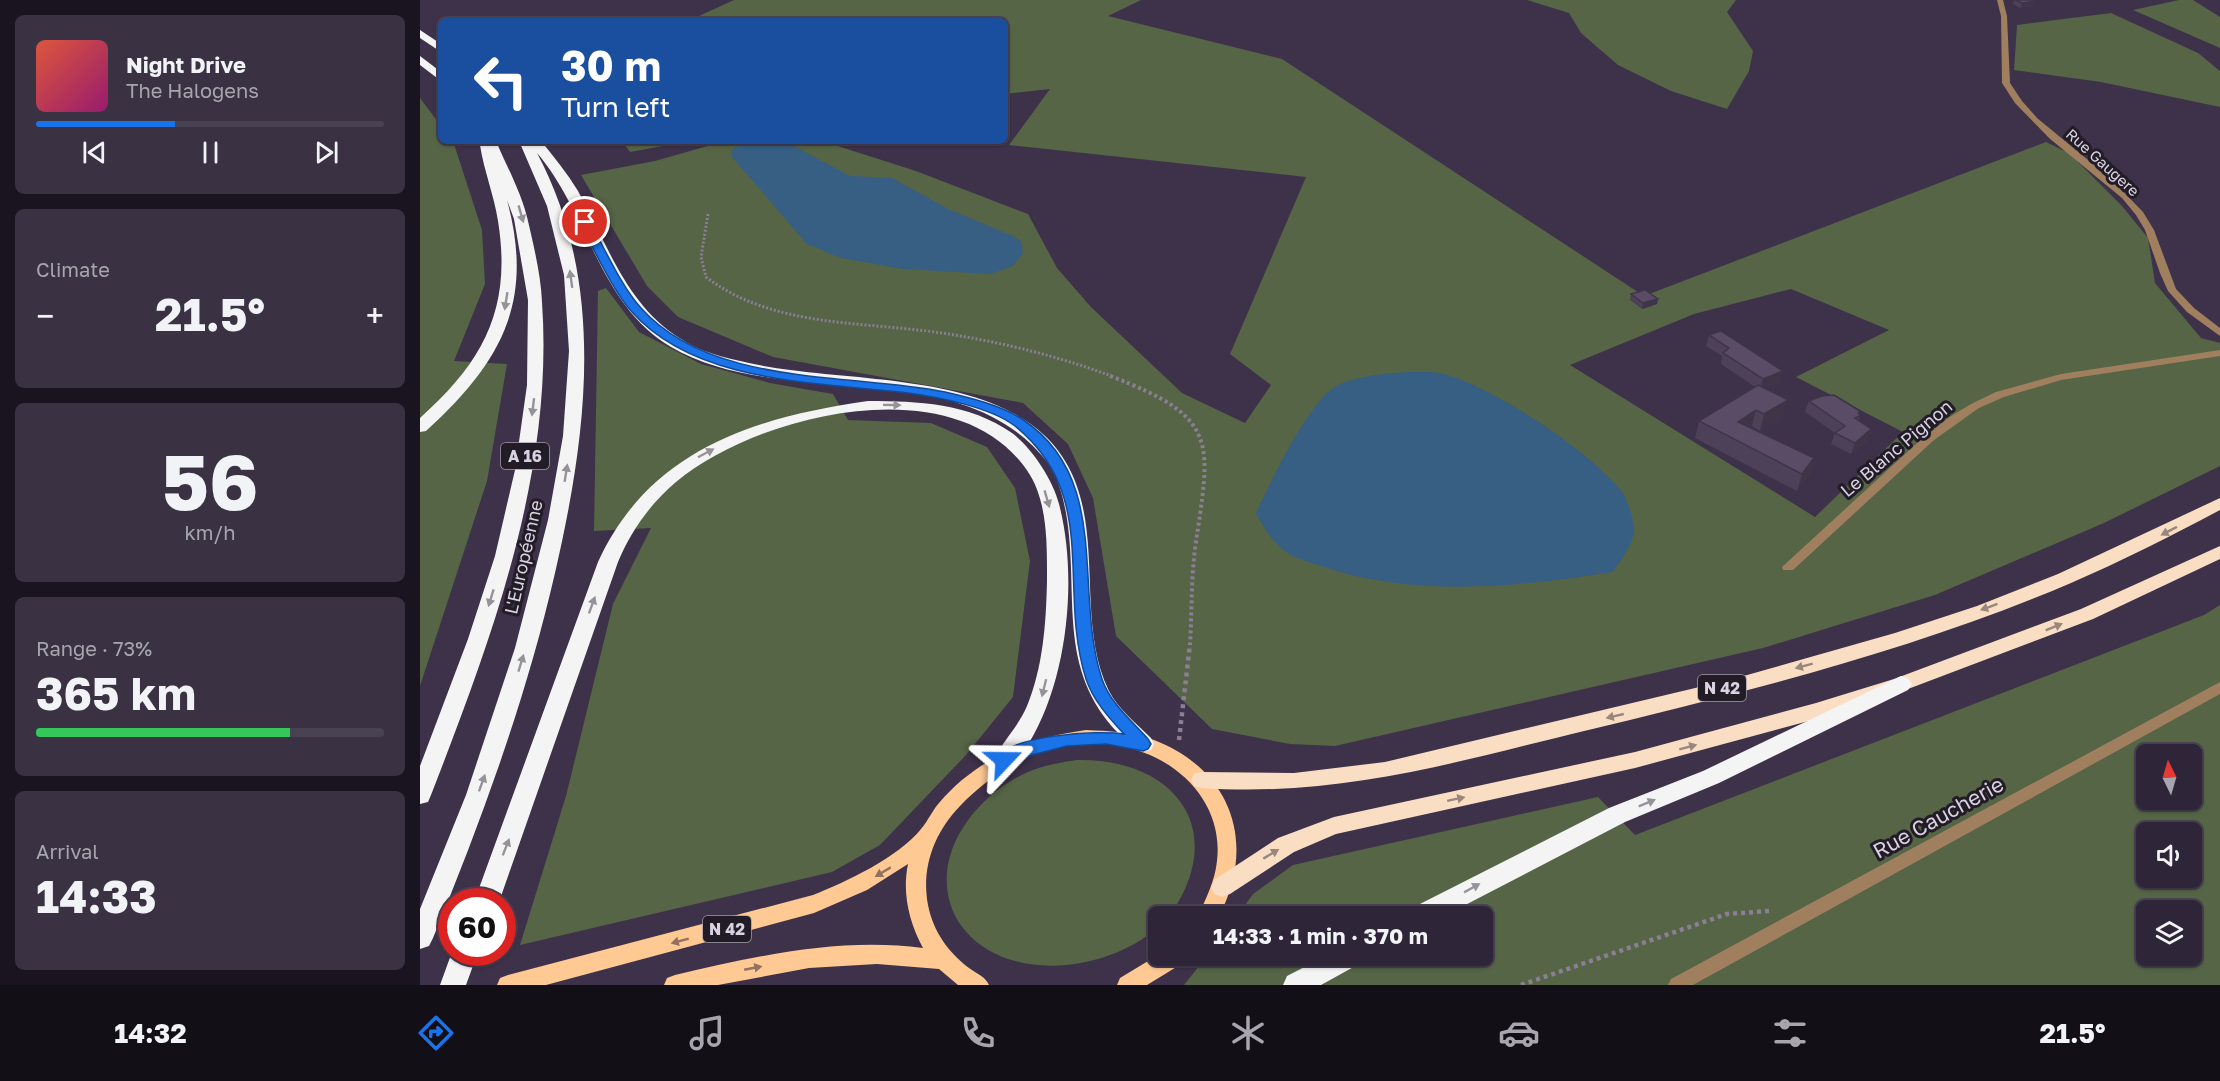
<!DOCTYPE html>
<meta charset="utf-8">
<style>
body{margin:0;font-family:"Golos Text",sans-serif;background:#3a3143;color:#f1f3f6;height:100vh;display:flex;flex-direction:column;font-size:22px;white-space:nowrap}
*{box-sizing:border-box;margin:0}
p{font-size:20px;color:#a7a5ae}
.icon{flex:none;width:33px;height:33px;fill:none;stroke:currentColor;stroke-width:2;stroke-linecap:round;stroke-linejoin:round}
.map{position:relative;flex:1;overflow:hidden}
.sheet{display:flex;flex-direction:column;gap:15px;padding:15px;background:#19141f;width:420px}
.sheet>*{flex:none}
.banner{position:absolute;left:18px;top:18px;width:570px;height:126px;border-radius:9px;box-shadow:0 2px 4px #0004,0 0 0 2px #494253;background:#1a4fa0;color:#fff;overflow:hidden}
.needle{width:39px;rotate:355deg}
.fabs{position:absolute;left:1716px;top:744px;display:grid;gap:12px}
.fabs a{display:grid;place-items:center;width:66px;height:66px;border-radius:9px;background:#2e2538;box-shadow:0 2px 4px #0004,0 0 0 2px #494253;font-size:30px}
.speed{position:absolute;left:18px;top:888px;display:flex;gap:12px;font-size:30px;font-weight:700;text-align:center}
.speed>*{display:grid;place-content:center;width:78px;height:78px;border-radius:50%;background:#2e2538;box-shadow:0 2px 4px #0004,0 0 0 2px #494253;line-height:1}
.speed .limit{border:9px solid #d22;background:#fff;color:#111}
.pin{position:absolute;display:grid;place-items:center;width:51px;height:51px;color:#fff;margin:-26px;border:3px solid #fff;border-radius:50%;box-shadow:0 2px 6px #0007}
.me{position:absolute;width:66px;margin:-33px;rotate:67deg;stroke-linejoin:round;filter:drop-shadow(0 0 4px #0008)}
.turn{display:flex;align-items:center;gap:21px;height:126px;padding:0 24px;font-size:27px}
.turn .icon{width:78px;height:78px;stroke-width:2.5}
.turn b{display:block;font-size:42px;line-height:51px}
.big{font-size:45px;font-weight:700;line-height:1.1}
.sheet .tile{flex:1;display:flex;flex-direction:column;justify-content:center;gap:9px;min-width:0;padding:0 21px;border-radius:9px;background:#3a3143}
.sheet .dial{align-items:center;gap:0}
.dial b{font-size:78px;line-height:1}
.song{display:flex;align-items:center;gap:18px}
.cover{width:72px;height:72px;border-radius:9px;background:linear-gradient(135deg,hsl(10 70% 55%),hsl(320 70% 35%))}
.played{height:6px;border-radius:3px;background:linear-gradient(90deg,#1a73e8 40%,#494253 40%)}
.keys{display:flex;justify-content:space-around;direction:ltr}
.heat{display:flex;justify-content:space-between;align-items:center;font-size:33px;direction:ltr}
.charge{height:9px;border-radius:4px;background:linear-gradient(90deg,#34c759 73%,#494253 0)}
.trip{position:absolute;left:728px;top:906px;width:345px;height:60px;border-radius:9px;background:#2e2538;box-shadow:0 2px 4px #0004,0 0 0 2px #494253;font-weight:700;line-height:60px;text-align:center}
.menu{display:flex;height:96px;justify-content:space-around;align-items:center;background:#120f16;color:#a7a5ae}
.menu .icon{width:42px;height:42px}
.menu .selected{color:#1a73e8}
.menu b{font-size:27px;color:#f1f3f6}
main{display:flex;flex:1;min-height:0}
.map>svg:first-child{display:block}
.green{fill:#556546;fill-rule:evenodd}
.water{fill:#375e83}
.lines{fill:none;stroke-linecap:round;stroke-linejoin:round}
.path-far2{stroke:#8a7f94;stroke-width:3;stroke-dasharray:2 2;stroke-linecap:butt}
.path-far1{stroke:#8a7f94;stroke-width:4;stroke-dasharray:3 3;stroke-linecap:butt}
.path{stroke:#8a7f94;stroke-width:4.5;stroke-dasharray:4 4;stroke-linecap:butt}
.minor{fill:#a07f5f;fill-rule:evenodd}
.primary{fill:#ffc994;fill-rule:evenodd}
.trunk{fill:#fadec4;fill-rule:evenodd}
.motorway{fill:#f4f4f4;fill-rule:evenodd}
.wall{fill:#4d4159}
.shaded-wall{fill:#3f3548}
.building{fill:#5a4c67;stroke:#3f3548;stroke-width:1.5}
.oneway{fill:#969398}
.oneway2{fill:#99877d}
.oneway3{fill:#90725e}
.route{fill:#1a73e8;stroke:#114b97;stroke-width:1.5}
.labels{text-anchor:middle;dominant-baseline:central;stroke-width:6;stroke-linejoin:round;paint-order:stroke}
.far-street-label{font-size:15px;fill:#dad2e2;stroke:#221c27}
.shield{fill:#221c27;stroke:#a39baa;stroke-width:1.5}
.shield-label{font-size:16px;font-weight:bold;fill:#dad2e2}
.street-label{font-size:18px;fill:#dad2e2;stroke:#221c27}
.near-street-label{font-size:21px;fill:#dad2e2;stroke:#221c27}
</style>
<main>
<section class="sheet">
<div class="tile">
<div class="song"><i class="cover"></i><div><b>Night Drive</b><p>The Halogens</p></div></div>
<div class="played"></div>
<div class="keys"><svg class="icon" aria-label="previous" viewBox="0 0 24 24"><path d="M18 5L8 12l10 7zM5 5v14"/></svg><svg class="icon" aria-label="pause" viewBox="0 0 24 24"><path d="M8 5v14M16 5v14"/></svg><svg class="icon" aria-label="next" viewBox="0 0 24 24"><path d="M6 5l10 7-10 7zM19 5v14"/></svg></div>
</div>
<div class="tile"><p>Climate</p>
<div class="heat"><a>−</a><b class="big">21.5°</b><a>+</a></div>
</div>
<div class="tile dial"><b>56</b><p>km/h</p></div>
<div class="tile"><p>Range · 73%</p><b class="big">365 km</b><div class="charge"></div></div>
<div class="tile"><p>Arrival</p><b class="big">14:33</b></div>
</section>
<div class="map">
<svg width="1800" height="985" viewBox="0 0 1800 985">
<rect width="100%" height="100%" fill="#3e314a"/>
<path class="green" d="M314 0H721L688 16 862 59 1224 296 1626 142 1649 153 1702 206 1728 238 1735 283 1781 338 1800 343V466L1684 523 1515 595 1343 648 915 746 870 744 792 729 696 636 673 498 648 444 603 403 353 357 258 317 227 286 161 175 235 161 305 141H402L496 171 608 214 637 268 671 307 762 393 825 423 851 385 810 354 886 177 589 145 630 89 585 94V21H268ZM1371 289 1469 330 1376 377 1483 432 1395 517 1150 365 1274 314Z
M1107 0H1316L1307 12 1333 51 1329 71 1307 109 1251 91 1198 65 1161 33 1149 13Z
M1759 0H1773L1800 17V48L1713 10Z
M1691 13 1778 53 1800 71V107L1681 82 1594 70 1597 25Z
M0 98 21 126V141H31L34 144 62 230 65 284 34 361 87 364 67 481 0 686Z
M202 141H270L210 152Z
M186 288 219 332 281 364 350 383 413 394 428 420 511 423 567 447 595 488 610 561 593 697 546 755 460 845 412 872 100 945 146 796 193 604 231 528 174 531 178 291Z
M1800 605V985H764L787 956H1062V916H817L833 894 873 865 1178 797 1215 835 1784 615ZM1726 754H1772V800H1726ZM1726 832H1772V878H1726ZM1726 910H1772V956H1726Z
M657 760C752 758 810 827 751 914L749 916H738V927C686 974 579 985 538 921 506 866 547 805 596 778 615 767 636 763 657 760Z"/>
<path class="water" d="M329 141H357L370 144 430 176 472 178 528 209 593 236 601 241 603 253 593 266 570 274 484 269 421 258 387 244 312 157 311 150Z
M991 372C1003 372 1017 371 1028 375 1078 391 1169 450 1202 492 1207 499 1213 518 1214 527 1215 542 1201 560 1193 572 1098 587 994 598 901 566 892 563 880 560 871 555 854 545 845 530 836 513 851 482 888 401 918 385 940 375 968 373 991 372Z"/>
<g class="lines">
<path class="path-far2" d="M288 214 281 257 286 277C353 328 442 321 522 333 581 342 638 356 694 377"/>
<path class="path-far1" d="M690 376C802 418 790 443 775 549 771 580 772 613 770 645"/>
<path class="path" d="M759 740 770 644
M1101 985 1307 914 1349 911"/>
<path class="minor" d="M1577 0H1583L1587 16 1590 83 1602 101 1617 118 1690 178 1723 212 1734 230 1756 289 1774 308 1800 328V336L1767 312 1748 291 1740 273 1725 230 1716 215 1702 198 1629 138 1595 103 1582 83 1581 16Z
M1800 350V356L1641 380 1584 397 1559 408 1514 440 1373 570H1363L1362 567 1496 444 1528 418 1551 404 1576 392 1641 374Z
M1800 682V694L1273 985H1248L1251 979Z"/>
<path class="primary" d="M666 730C689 731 712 732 734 740 812 770 837 844 799 916H778C786 898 795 881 797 861 804 801 755 755 699 746 679 742 656 744 636 748 599 756 566 779 540 806 514 833 501 868 508 905 513 931 528 952 549 968 557 974 565 976 569 985H538L519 969 457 964 389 968 298 985H244L247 978 255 975C336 956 420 937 503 948 489 922 482 893 488 864L447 890 394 913 126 985H77L80 978 88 975 393 895C426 882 479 857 501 829 508 821 512 811 519 803 557 758 609 738 666 730Z
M738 955 766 956 763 963 727 985H697L700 978Z"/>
<path class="trunk" d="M1800 498V510C1751 536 1702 561 1651 583 1494 650 1326 692 1160 732 1028 764 919 797 781 788L774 786 771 780 774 774 781 772 874 773 965 762 1313 679 1475 633 1557 606 1638 574Z
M1800 546V559L1673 619 1488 689 1396 719 1215 768 916 834 874 852 810 894 802 897 794 894 791 887 794 880 858 838 914 817 1215 752 1396 703 1474 679 1661 609Z"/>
<path class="motorway" d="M0 30 21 44V52L0 38Z
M0 56 21 72V81L0 65Z
M64 141H76C87 167 102 194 108 221 114 247 121 276 122 302 134 473 72 638 11 795L8 802 0 804V766L48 639 75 556 95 470 107 385 108 300 94 219 87 200C115 303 81 362 6 431L0 432V418C64 361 92 308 78 221 74 195 64 171 60 145Z
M99 141H121C134 157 147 173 158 191 188 245 206 305 261 339 280 352 306 358 329 363 417 383 554 370 624 435 696 503 650 611 689 691 698 709 717 724 731 738L734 744 731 750C716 755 709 744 699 734 635 668 660 594 646 513 643 497 638 477 628 463 541 350 364 413 251 347 179 305 168 212 117 153 187 284 167 434 135 573 106 699 62 819 13 938L9 946 0 949V909L46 795 95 648 128 520 143 436 149 351 144 275 127 206Z
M448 401C498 401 549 403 592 433 612 448 633 480 639 504 658 576 648 679 609 743 601 756 593 772 576 766L573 760C583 741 598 727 607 706 623 667 626 624 627 581 627 547 628 505 610 475 541 364 339 413 256 482 230 504 211 531 198 562L79 902H54L178 562C229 450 335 417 448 401Z
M1481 676 1488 678 1492 684 1488 690 1299 783 1205 822 1024 916H989L992 908 1189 808 1283 771Z
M32 952H58L46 985H20Z
M906 956H943L939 964 901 985H863L867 976Z"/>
</g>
<path class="wall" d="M1594 0 1614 5 1600 8 1593 4Z
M1211 294 1238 299 1237 304 1222 309 1210 300Z
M1289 335 1360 382 1344 388 1363 417 1340 431 1332 426 1329 428 1394 458 1389 475 1377 491 1275 438 1279 421 1335 387 1301 364 1302 356 1286 346Z
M1389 401 1439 414V421L1448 440 1431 454 1411 444 1415 433 1385 412Z"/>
<path class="shaded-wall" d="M1615 1 1614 5 1600 8 1602 3Z
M1238 299 1237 304 1222 309 1223 303Z
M1363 371 1360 382 1340 390 1343 379Z
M1368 400 1363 417 1340 431 1344 414Z
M1336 410 1332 426 1313 439 1318 422Z
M1451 429 1448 440 1431 454 1435 443Z
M1394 458 1389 475 1377 491 1382 474Z"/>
<path class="building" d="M1595 0H1613L1615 1 1602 3Z
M1225 290 1238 299 1223 303 1211 294Z
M1301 331 1363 371 1343 379 1303 353 1309 348 1289 335Z
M1338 385 1368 400 1344 414 1336 410 1318 422 1394 458 1382 474 1279 421Z
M1414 395 1440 411 1438 413 1441 415 1435 418 1451 429 1435 443 1415 433 1425 426 1389 401 1402 396Z"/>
<defs><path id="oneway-solid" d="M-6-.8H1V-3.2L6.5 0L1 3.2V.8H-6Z" transform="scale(1.5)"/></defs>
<g class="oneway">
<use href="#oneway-solid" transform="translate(101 214) rotate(74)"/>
<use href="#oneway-solid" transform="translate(151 279) rotate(-98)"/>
<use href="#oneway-solid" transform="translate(86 301) rotate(99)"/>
<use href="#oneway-solid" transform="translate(472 405) rotate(1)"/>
<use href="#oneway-solid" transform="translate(113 407) rotate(97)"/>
<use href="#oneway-solid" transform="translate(286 453) rotate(-28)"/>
<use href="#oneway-solid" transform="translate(146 473) rotate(-81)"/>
<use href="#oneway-solid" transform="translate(627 499) rotate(74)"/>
<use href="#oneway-solid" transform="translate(71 598) rotate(107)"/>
<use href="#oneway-solid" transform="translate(172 605) rotate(-70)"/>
<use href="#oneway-solid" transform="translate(101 663) rotate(-73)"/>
<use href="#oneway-solid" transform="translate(624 688) rotate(104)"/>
<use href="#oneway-solid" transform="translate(62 783) rotate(-70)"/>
<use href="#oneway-solid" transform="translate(1227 803) rotate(-22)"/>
<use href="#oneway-solid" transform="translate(86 847) rotate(-69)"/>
<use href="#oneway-solid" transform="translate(1052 888) rotate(-29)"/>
</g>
<g class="oneway2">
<use href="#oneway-solid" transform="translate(1749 531) rotate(153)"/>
<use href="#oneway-solid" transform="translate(1569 607) rotate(160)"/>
<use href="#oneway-solid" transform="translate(1634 627) rotate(-22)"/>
<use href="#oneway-solid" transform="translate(1384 666) rotate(165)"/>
<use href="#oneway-solid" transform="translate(1195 716) rotate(167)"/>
<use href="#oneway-solid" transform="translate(1268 747) rotate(-15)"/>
<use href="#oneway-solid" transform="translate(1036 799) rotate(-12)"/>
<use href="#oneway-solid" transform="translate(851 854) rotate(-31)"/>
</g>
<g class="oneway3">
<use href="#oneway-solid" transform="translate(463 872) rotate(149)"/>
<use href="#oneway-solid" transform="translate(260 941) rotate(165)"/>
<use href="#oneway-solid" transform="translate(333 968) rotate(-11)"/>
</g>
<path class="route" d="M161 220 170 222C184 247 202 288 221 308 291 387 430 373 525 392 551 398 580 405 602 419 693 479 653 592 682 679 690 703 712 721 728 739L731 744 728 749 723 751 686 744 647 746 612 755 584 767 578 765 575 760C588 735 678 730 704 734 689 718 673 700 666 679 637 587 681 496 595 426 570 407 518 397 488 393 398 382 276 384 212 312 194 293 173 247 159 222Z"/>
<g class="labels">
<g class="far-street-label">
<text transform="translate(1683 162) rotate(42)">Rue Gaugere</text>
</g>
<g class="shield">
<rect x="81" y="443" width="48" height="26" rx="4.5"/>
<rect x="1278" y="675" width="48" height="26" rx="4.5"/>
<rect x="283" y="916" width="48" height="26" rx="4.5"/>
</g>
<g class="shield-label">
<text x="105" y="456">A 16</text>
<text x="1302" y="688">N 42</text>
<text x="307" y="929">N 42</text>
</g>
<g class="street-label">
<text transform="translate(1476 448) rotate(-40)">Le Blanc Pignon</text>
<text transform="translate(103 557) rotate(-77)">L'Européenne</text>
</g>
<g class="near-street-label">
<text transform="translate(1518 817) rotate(-29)">Rue Caucherie</text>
</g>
</g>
</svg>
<div class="fabs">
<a><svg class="needle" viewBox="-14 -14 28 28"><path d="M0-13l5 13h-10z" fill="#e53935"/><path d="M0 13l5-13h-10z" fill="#a7a5ae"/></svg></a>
<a><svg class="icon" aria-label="sound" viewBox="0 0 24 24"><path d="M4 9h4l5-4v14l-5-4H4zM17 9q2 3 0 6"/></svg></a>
<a><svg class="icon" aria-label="layers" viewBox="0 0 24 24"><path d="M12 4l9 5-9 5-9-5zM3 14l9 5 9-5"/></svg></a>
</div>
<div class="speed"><div class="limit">60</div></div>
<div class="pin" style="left:165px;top:222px;background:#d93025"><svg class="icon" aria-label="arrive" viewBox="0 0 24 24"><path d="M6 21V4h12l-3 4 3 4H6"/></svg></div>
<svg class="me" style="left:584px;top:760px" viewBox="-20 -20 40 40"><path d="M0-17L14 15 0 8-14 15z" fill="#1a73e8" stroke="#fff" stroke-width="4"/></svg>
<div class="trip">14:33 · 1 min · 370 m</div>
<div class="banner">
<div class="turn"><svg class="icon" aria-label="left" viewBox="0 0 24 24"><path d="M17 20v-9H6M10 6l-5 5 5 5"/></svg><div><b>30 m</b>Turn left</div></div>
</div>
</div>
</main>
<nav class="menu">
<b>14:32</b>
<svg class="icon selected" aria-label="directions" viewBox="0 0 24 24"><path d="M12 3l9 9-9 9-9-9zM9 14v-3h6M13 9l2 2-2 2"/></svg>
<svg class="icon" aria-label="music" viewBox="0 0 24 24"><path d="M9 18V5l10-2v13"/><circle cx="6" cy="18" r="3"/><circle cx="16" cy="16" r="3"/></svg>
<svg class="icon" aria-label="phone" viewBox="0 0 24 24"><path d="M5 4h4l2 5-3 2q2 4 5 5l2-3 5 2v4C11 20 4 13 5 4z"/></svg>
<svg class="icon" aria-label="climate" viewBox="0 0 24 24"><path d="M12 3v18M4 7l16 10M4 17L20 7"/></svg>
<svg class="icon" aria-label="car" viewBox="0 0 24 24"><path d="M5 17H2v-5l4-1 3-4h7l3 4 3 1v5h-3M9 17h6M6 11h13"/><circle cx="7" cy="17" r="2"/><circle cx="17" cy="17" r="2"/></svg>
<svg class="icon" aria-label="filters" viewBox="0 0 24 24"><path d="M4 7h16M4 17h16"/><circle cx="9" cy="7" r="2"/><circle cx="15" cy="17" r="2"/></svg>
<b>21.5°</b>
</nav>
